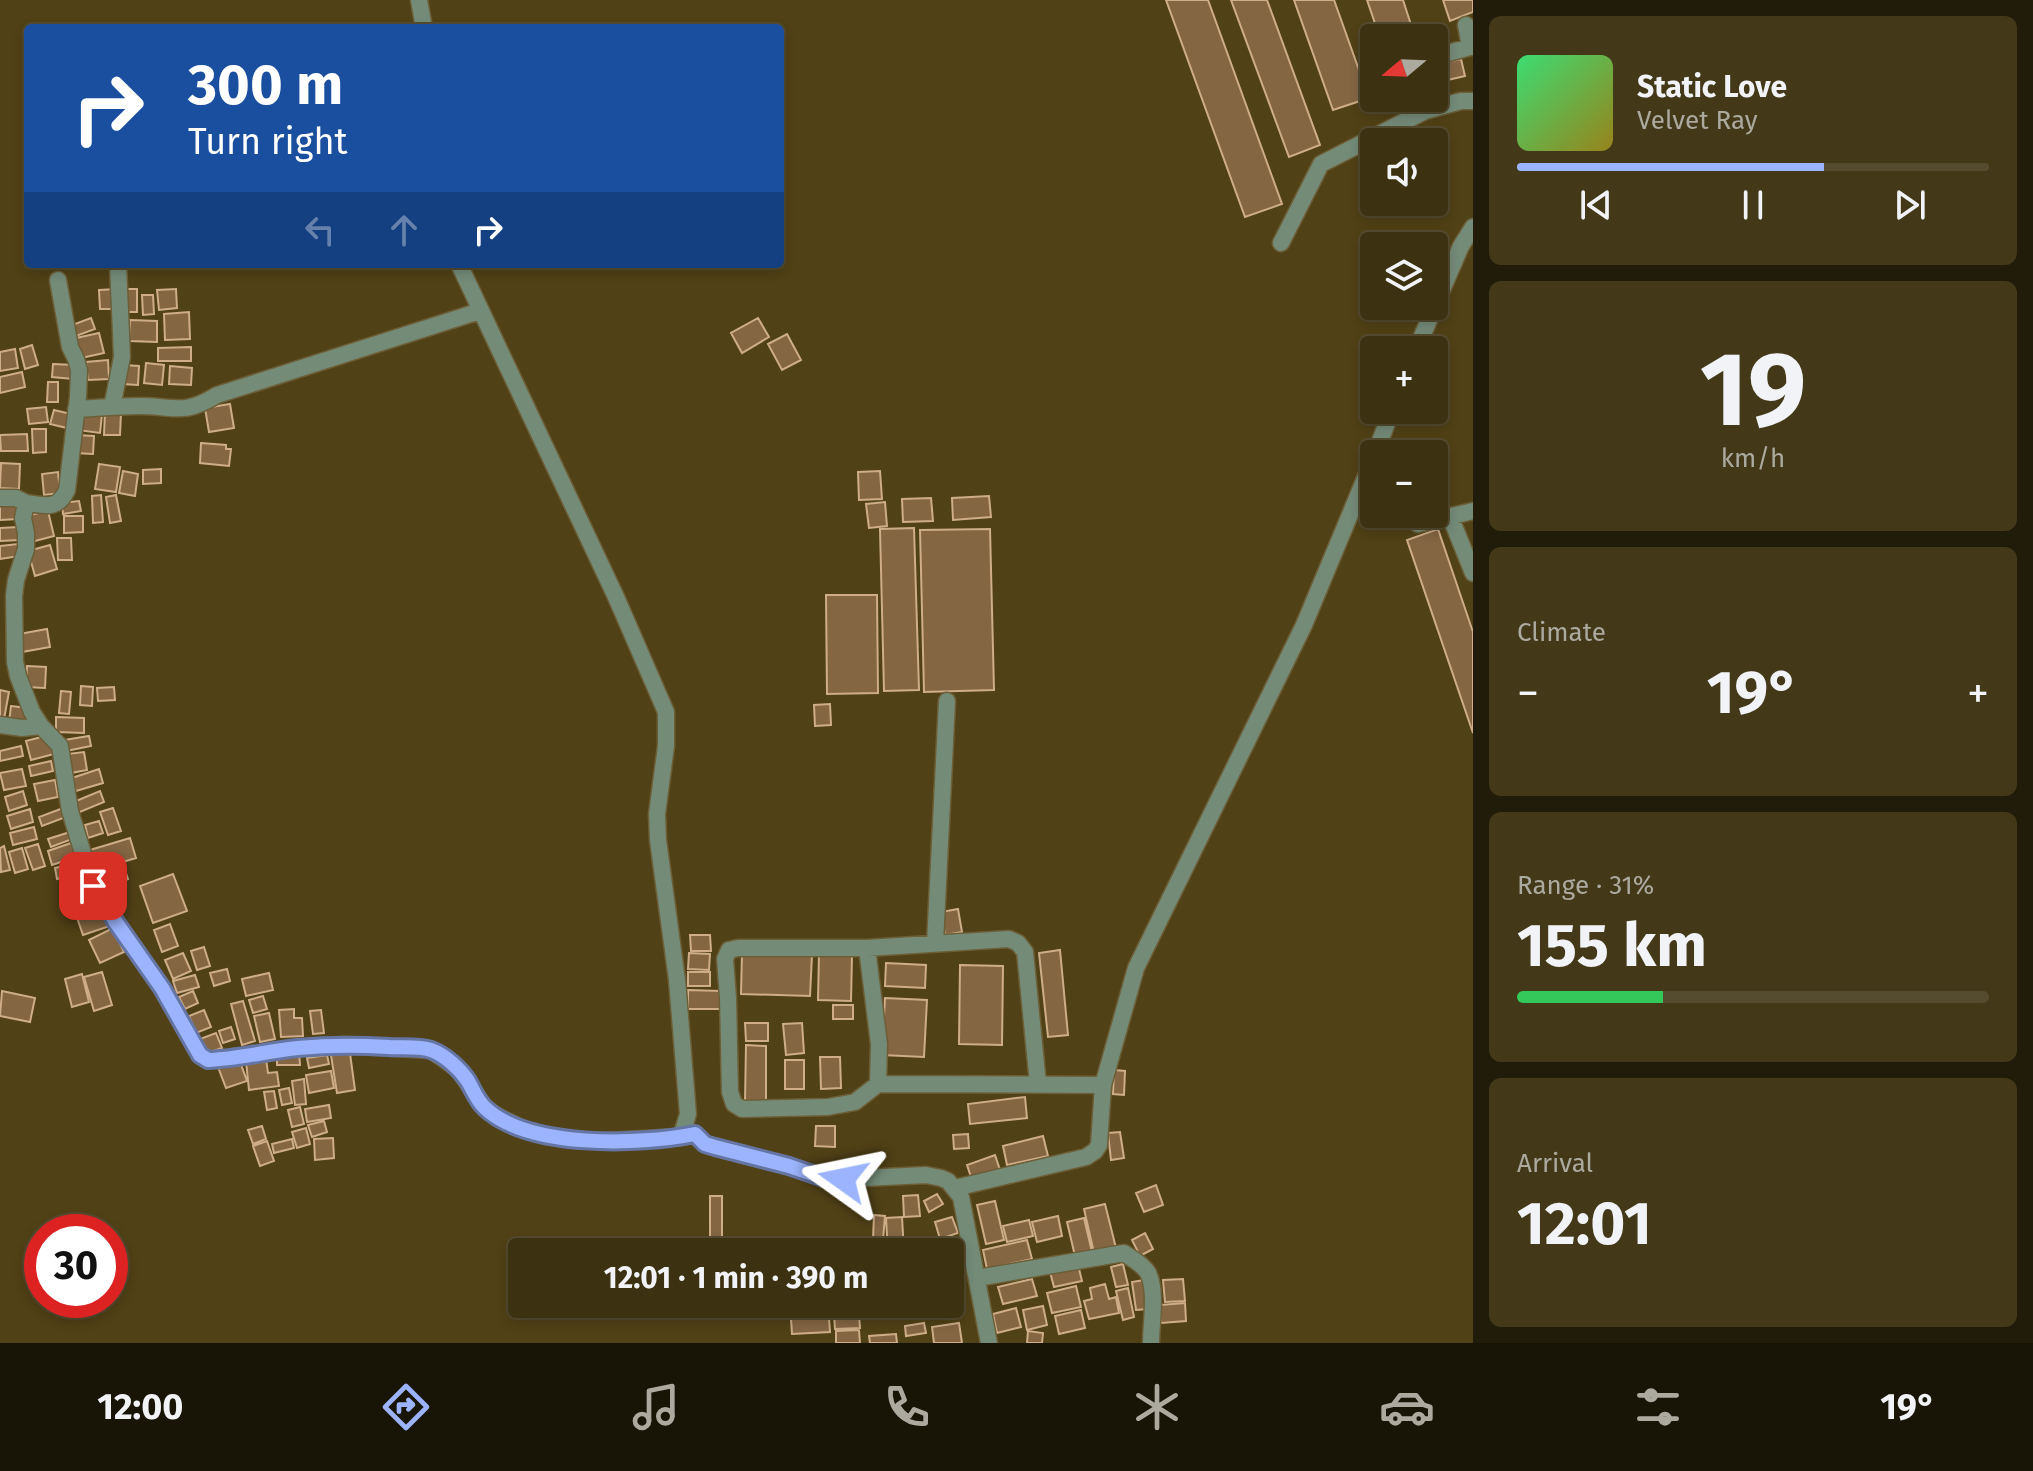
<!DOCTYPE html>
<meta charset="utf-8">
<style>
body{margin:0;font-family:"Fira Sans",sans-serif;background:#433919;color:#f1f3f6;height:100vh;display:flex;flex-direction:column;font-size:30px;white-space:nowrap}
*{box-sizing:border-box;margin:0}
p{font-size:26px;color:#aca99f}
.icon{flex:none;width:44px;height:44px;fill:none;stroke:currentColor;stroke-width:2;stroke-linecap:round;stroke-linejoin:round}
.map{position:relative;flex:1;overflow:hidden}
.side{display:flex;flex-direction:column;gap:16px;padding:16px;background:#211b09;width:560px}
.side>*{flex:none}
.top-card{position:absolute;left:24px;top:24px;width:760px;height:244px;border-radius:8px;box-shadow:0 4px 12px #0003,0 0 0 2px #554c30;background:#1a4fa0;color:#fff;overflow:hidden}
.needle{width:52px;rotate:251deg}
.tools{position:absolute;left:1360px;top:24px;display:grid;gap:16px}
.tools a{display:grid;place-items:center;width:88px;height:88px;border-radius:8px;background:#3c3110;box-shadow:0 4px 12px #0003,0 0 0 2px #554c30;font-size:40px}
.speed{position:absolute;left:24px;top:1214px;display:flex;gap:16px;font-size:40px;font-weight:700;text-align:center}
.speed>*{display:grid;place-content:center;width:104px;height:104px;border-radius:50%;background:#3c3110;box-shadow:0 4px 12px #0003,0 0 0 2px #554c30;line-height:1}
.speed .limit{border:12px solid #d22;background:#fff;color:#111}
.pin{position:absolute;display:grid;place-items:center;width:68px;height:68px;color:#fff;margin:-34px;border-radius:16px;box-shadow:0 4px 12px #0006}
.me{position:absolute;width:88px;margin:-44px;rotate:282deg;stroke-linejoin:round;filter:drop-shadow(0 0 6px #0008)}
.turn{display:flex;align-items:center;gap:28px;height:168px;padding:0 32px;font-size:36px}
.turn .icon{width:104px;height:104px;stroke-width:2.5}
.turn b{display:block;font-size:56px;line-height:68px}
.lanes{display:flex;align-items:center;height:76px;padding:0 32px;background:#0003;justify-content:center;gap:40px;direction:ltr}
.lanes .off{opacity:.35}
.big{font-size:60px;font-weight:700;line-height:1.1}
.side .card{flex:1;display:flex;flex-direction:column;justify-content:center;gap:12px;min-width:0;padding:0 28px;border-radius:12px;background:#433919}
.side .dial{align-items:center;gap:0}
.dial b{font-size:104px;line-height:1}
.song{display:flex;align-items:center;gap:24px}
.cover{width:96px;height:96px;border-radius:12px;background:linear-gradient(135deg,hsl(140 70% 55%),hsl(50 70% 35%))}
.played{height:8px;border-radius:4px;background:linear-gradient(90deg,#9cb4fd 65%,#554c30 65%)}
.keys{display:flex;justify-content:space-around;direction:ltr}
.heat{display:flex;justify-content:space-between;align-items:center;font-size:44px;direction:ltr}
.charge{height:12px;border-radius:6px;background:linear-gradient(90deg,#34c759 31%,#554c30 0)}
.trip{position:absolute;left:508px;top:1238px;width:456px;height:80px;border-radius:8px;background:#3c3110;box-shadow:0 4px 12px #0003,0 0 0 2px #554c30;font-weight:700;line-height:80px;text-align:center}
.dock{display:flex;height:128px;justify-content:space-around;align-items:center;background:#181406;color:#aca99f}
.dock .icon{width:56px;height:56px}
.dock .selected{color:#9cb4fd}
.dock b{font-size:36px;color:#f1f3f6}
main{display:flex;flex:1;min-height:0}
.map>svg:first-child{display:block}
.building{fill:#846643;stroke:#cead88;stroke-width:2}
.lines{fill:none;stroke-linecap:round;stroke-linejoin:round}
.minor-casing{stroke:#6c5e36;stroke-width:19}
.minor{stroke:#748b78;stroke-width:16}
.route-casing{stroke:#6575a4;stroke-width:20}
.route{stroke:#9cb4fd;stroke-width:14}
</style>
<main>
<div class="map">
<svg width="1473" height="1343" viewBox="0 0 1473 1343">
<rect width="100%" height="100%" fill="#504116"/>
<path class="building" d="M1166 0H1208L1282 204 1245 217Z
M1231 0H1267L1320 145 1289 157Z
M1294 0H1334L1369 98 1333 110Z
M1367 0H1403L1414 34 1402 38H1380Z
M1443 0H1473V12L1450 21Z
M1461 59 1465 76 1439 82 1434 65Z
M117 289 118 309H100L99 290Z
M124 289H137V312H124Z
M176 289 177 308 159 310 157 290Z
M142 295H153L154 314 143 315Z
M189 312 190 339 165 340 164 314Z
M91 318 95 329 76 336 72 325Z
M758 318 769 337 742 353 731 333Z
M130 320 157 321V342L129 341Z
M99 333 104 353 81 358 76 338Z
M787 334 801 360 782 370 768 344Z
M32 345 38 365 25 369 20 349Z
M191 347V361H158V348Z
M15 349 18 368 0 371V352Z
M108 360 109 379 88 380 86 362Z
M146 363 164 365 162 385 144 383Z
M53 364 74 365 73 379 52 377Z
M123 365 139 366 138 385 122 384Z
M170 366 192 368 191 385 169 384Z
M22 372 25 387 0 393V377Z
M48 382H58V402H47Z
M230 404 234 428 209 432 205 408Z
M46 407 48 422 29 424 27 409Z
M54 410 71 414 67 428 50 424Z
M79 411 102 414 100 433 77 430Z
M105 412 121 413 120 435H104Z
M32 429H46V452L33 453Z
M27 434 28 451H1L0 435Z
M76 435 94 436 93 454 75 453Z
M201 443 226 445V449H231L229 466 200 463Z
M1 463 20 464 19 489 0 488Z
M99 464 120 467 116 492 95 489Z
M161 469V483L143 484V470Z
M123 471 138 474 135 496 119 493Z
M880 471 882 499 859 500 858 472Z
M58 472 60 493 44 495 42 474Z
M101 495 103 522 93 523 92 496Z
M116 495 121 521 110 523 106 497Z
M989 496 991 517 953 520 952 498Z
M931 498 933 521 903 522 902 499Z
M79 501 81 511 63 514 62 503Z
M18 502V519L0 520V503Z
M885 502 887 526 869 528 866 504Z
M48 511 54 536 31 542 25 516Z
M64 516H83V532L64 533Z
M18 527 19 540 0 541V528Z
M914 528 919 690 884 691 880 529Z
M990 529 994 690 924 692 920 530Z
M1438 529 1473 632V733L1407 540Z
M57 538H71L72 560H58Z
M18 544 20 556 0 559V546Z
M50 545 57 569 35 576 28 551Z
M826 595H877L878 693 827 694Z
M47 629 50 647 22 652 19 634Z
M27 666 46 667 45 688 26 687Z
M81 686 93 687 92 706 80 705Z
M114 687 115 700 98 701 97 688Z
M0 690 9 692 4 719H0Z
M61 691 71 692 69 714 59 713Z
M830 704 831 725 815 726 814 705Z
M11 706 27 708 26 724 9 722Z
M56 717 84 718V733L56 732Z
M49 735 54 754 31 760 26 741Z
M89 736 91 746 66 751 64 740Z
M21 746 23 756 0 761V751Z
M84 752 87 770 71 773 67 754Z
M51 761 53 771 31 776 29 766Z
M22 769 26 786 4 790 0 773Z
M99 769 103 783 76 791 72 778Z
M55 780 58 797 38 801 34 784Z
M23 791 27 805 9 811 5 797Z
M100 791 104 802 75 814 71 803Z
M63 808 66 817 42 826 39 817Z
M113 808 121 831 108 835 100 812Z
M30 809 33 822 11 829 7 816Z
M99 821 103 833 88 838 85 825Z
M34 827 37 839 13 845 10 833Z
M73 831 75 838 51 847 48 839Z
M130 838 136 858 96 870 90 850Z
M71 843 76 857 52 865 48 851Z
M38 844 45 866 33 870 25 848Z
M4 846 10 870 1 872 0 848Z
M22 848 28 869 15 873 9 852Z
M79 862 82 873 57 879 55 868Z
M125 870 128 879 104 887 101 878Z
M173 874 187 911 153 923 140 886Z
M99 897 110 926 83 935 73 906Z
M958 909 962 932 945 935 941 912Z
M170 924 178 946 162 952 154 930Z
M113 928 124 952 100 963 89 940Z
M690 935H710L711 951H691Z
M204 947 210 966 197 970 191 951Z
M1060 950 1068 1035 1048 1037 1039 953Z
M183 953 191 971 173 979 165 960Z
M689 953 710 954 709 970 688 969Z
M742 953 812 955 810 996 741 994Z
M819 954 852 955 851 1001 818 1000Z
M886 963 926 965 925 988 885 986Z
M960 965 1003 966 1002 1045 959 1044Z
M227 969 230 981 214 986 210 973Z
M102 972 112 1005 94 1011 84 977Z
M688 972H710V986H688Z
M269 973 273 990 246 996 242 979Z
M82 974 89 1002 72 1007 65 979Z
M195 975 199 987 177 993 173 981Z
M688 990 721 991V1009H688Z
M2 991 35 998 30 1022 0 1016Z
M193 991 198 1003 185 1009 179 997Z
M263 996 267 1009 253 1013 249 1000Z
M885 998 927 1000 924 1057 882 1055Z
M243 1001 255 1041 242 1045 231 1004Z
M833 1005H853V1019H833Z
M294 1009V1018H302L303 1036 281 1037 279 1010Z
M204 1010 211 1027 196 1033 189 1016Z
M321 1010 324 1033 313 1034 310 1011Z
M269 1013 275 1039 260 1042 254 1016Z
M745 1023H768V1041H746Z
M802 1023 804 1053 786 1055 783 1024Z
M231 1027 235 1039 223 1043 219 1031Z
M216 1033 222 1048 205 1054 200 1039Z
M746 1045 766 1046V1102H745Z
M349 1046 355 1090 337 1093 330 1049Z
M299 1052 300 1065H277V1053Z
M327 1055 329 1064 309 1068 307 1058Z
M820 1057H840L841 1088 821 1089Z
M239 1059 247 1081 226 1088 218 1067Z
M266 1059 268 1073 277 1072 279 1086 249 1090 246 1061Z
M785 1060H804V1089H785Z
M1114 1070 1125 1071 1124 1095 1113 1094Z
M331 1071 334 1088 309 1093 306 1075Z
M304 1079 306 1104 295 1105 292 1081Z
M289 1088 292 1103 282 1105 279 1090Z
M274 1091 277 1108 267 1110 264 1092Z
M1025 1097 1027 1118 970 1124 968 1104Z
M329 1105 331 1118 307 1122 305 1109Z
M300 1107 304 1124 292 1127 288 1110Z
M324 1121 327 1132 312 1137 308 1125Z
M262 1126 266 1139 253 1144 248 1130Z
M816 1126H835V1147L815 1146Z
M306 1128 310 1144 297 1148 292 1132Z
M1120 1132 1124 1158 1111 1160 1108 1133Z
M968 1134 969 1148 954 1149 953 1135Z
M1043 1136 1048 1156 1007 1165 1003 1146Z
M333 1138 334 1158 315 1160 314 1139Z
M292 1139 294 1148 274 1153 272 1144Z
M267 1141 274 1161 260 1166 253 1146Z
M995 1155 1000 1170 972 1180 967 1165Z
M1156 1185 1163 1205 1144 1212 1136 1193Z
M937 1194 943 1204 929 1212 924 1201Z
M918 1195 920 1216 904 1217 903 1196Z
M710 1196H722V1239H710Z
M995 1201 1004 1240 986 1244 977 1205Z
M1105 1204 1116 1248 1094 1253 1084 1209Z
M874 1215 885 1216 883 1240H873Z
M1058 1216 1062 1236 1037 1242 1032 1222Z
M902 1217 904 1252H888L886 1218Z
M952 1217 958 1233 940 1239 935 1222Z
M1084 1218 1092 1252 1075 1256 1067 1222Z
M1029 1220 1033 1236 1007 1242 1003 1226Z
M1145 1233 1153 1249 1140 1256 1132 1240Z
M1027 1240 1032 1259 987 1269 983 1250Z
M888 1243V1252H866V1244Z
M1123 1264 1128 1285 1116 1287 1111 1267Z
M1078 1265 1082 1281 1054 1287 1050 1272Z
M1032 1279 1037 1296 1003 1304 998 1287Z
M1183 1279 1185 1301 1165 1302 1163 1280Z
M1144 1280 1148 1309 1136 1310 1132 1282Z
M1105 1284 1109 1299 1116 1297 1119 1313 1089 1319 1084 1301 1092 1299 1090 1288Z
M1076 1286 1081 1307 1052 1313 1047 1293Z
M1128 1288 1134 1317 1123 1320 1116 1291Z
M1185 1303 1186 1321 1161 1323 1160 1305Z
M790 1304H828L830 1332 792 1334Z
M836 1304H866V1311L836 1313Z
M873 1304H890L891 1314 874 1315Z
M907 1304H922L924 1315 909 1317Z
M1043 1306 1047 1325 1027 1330 1023 1310Z
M1016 1308 1021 1327 997 1333 993 1314Z
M1081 1310 1085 1328 1059 1334 1055 1316Z
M859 1314 860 1328 835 1329 834 1315Z
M924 1323 926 1333 906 1336 905 1326Z
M959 1323 962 1343H934L932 1327Z
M859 1330 860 1343H836V1331Z
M1028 1331 1043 1333 1042 1343H1027Z
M896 1334 897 1343H870L869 1336Z"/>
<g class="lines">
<g class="minor-casing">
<path id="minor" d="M419 0 424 28
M1466 25 1470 47H1473
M1434 57 1470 47
M1281 243 1321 164 1425 111 1461 101H1473
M459 264 616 597 666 712V746L657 814 658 840 677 980 688 1114 681 1137 695 1134 705 1144 715 1147 789 1166 826 1178 843 1179 926 1175 941 1178 948 1181 961 1197 989 1343
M58 280 70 347 76 359 79 370 78 397 67 490C57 511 45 505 26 503L23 518 26 533V549L16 580 14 596 15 662 18 676 32 712 41 726 60 746 70 811 93 886 105 902 115 921 162 988 200 1055 208 1060H219L298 1048 343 1045 431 1050 458 1069 484 1107 497 1116 523 1129 546 1136 577 1140 608 1141 681 1137
M1416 350 1461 246 1473 227
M112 407 122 357 118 264
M76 409C97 408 118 406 139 406 175 406 183 416 217 395L480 311
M1375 454 1392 410
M0 498H16L26 503
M1450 516 1473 573
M1418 524 1473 511
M0 725 22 728 41 726
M935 944 947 701
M867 948 879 1044 878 1084
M1038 1084 1025 952 1018 943 1009 939 867 948H738L729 950 725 959 728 998 730 1092 734 1104 742 1109 828 1107 855 1102 878 1084 1103 1085
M955 1188 1086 1157 1095 1151 1099 1145 1103 1085 1136 968 1304 625 1374 457
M977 1278 1124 1253C1132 1259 1143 1264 1148 1273 1157 1290 1151 1324 1151 1343"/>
</g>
<use href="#minor" class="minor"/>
</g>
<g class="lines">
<g class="route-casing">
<path id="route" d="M93 886 105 902 115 921 162 988 200 1055 208 1060C238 1059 268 1051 298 1048 329 1045 358 1045 389 1047 402 1048 419 1046 431 1050 445 1055 460 1069 468 1081 473 1090 477 1100 484 1107 527 1149 640 1145 695 1134L705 1144 715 1147 789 1166 821 1177 843 1179"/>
</g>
<use href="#route" class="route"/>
</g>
</svg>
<div class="tools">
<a><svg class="needle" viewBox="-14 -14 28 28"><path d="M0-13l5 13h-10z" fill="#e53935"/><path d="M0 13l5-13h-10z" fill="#aca99f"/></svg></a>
<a><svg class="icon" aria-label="sound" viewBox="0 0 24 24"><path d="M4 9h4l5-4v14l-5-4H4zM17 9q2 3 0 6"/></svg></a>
<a><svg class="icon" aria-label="layers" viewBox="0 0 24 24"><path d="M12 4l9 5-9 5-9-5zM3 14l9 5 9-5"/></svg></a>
<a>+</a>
<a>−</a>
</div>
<div class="speed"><div class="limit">30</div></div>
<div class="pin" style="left:93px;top:886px;background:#d93025"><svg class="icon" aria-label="arrive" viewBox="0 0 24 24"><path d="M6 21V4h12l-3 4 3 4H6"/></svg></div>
<svg class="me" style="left:843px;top:1179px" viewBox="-20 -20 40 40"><path d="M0-17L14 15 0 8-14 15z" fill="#9cb4fd" stroke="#fff" stroke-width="4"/></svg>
<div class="trip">12:01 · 1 min · 390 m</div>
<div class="top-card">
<div class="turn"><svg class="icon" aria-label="right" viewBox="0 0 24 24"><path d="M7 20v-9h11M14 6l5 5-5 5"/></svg><div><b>300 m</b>Turn right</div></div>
<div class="lanes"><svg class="icon off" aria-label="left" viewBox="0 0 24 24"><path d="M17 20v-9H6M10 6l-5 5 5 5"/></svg><svg class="icon off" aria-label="ahead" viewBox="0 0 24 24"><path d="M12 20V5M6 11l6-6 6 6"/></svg><svg class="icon" aria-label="right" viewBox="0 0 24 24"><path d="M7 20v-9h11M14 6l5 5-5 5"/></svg></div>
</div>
</div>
<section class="side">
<div class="card">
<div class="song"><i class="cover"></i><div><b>Static Love</b><p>Velvet Ray</p></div></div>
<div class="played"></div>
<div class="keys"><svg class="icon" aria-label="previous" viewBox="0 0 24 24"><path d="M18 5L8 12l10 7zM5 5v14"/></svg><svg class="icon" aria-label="pause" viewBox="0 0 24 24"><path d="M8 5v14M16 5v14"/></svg><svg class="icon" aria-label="next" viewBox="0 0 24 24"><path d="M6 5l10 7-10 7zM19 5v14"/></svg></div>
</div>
<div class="card dial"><b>19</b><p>km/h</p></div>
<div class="card"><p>Climate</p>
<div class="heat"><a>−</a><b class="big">19°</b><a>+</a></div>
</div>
<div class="card"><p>Range · 31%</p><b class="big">155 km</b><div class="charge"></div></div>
<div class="card"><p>Arrival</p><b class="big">12:01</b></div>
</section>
</main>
<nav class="dock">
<b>12:00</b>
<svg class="icon selected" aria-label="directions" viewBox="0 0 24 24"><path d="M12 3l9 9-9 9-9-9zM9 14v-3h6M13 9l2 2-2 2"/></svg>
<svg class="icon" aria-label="music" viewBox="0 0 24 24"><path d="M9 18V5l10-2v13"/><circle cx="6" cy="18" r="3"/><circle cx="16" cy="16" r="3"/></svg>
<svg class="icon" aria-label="phone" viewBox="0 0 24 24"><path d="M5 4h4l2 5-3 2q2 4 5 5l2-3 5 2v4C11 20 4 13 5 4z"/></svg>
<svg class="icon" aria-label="climate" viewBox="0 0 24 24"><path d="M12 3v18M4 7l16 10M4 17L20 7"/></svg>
<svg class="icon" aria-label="car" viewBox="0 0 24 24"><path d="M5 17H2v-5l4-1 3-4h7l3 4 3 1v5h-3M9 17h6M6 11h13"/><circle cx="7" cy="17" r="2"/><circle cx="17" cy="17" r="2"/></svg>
<svg class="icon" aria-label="filters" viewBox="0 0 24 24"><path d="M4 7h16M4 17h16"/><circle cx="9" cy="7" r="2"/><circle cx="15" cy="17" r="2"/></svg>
<b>19°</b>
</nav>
